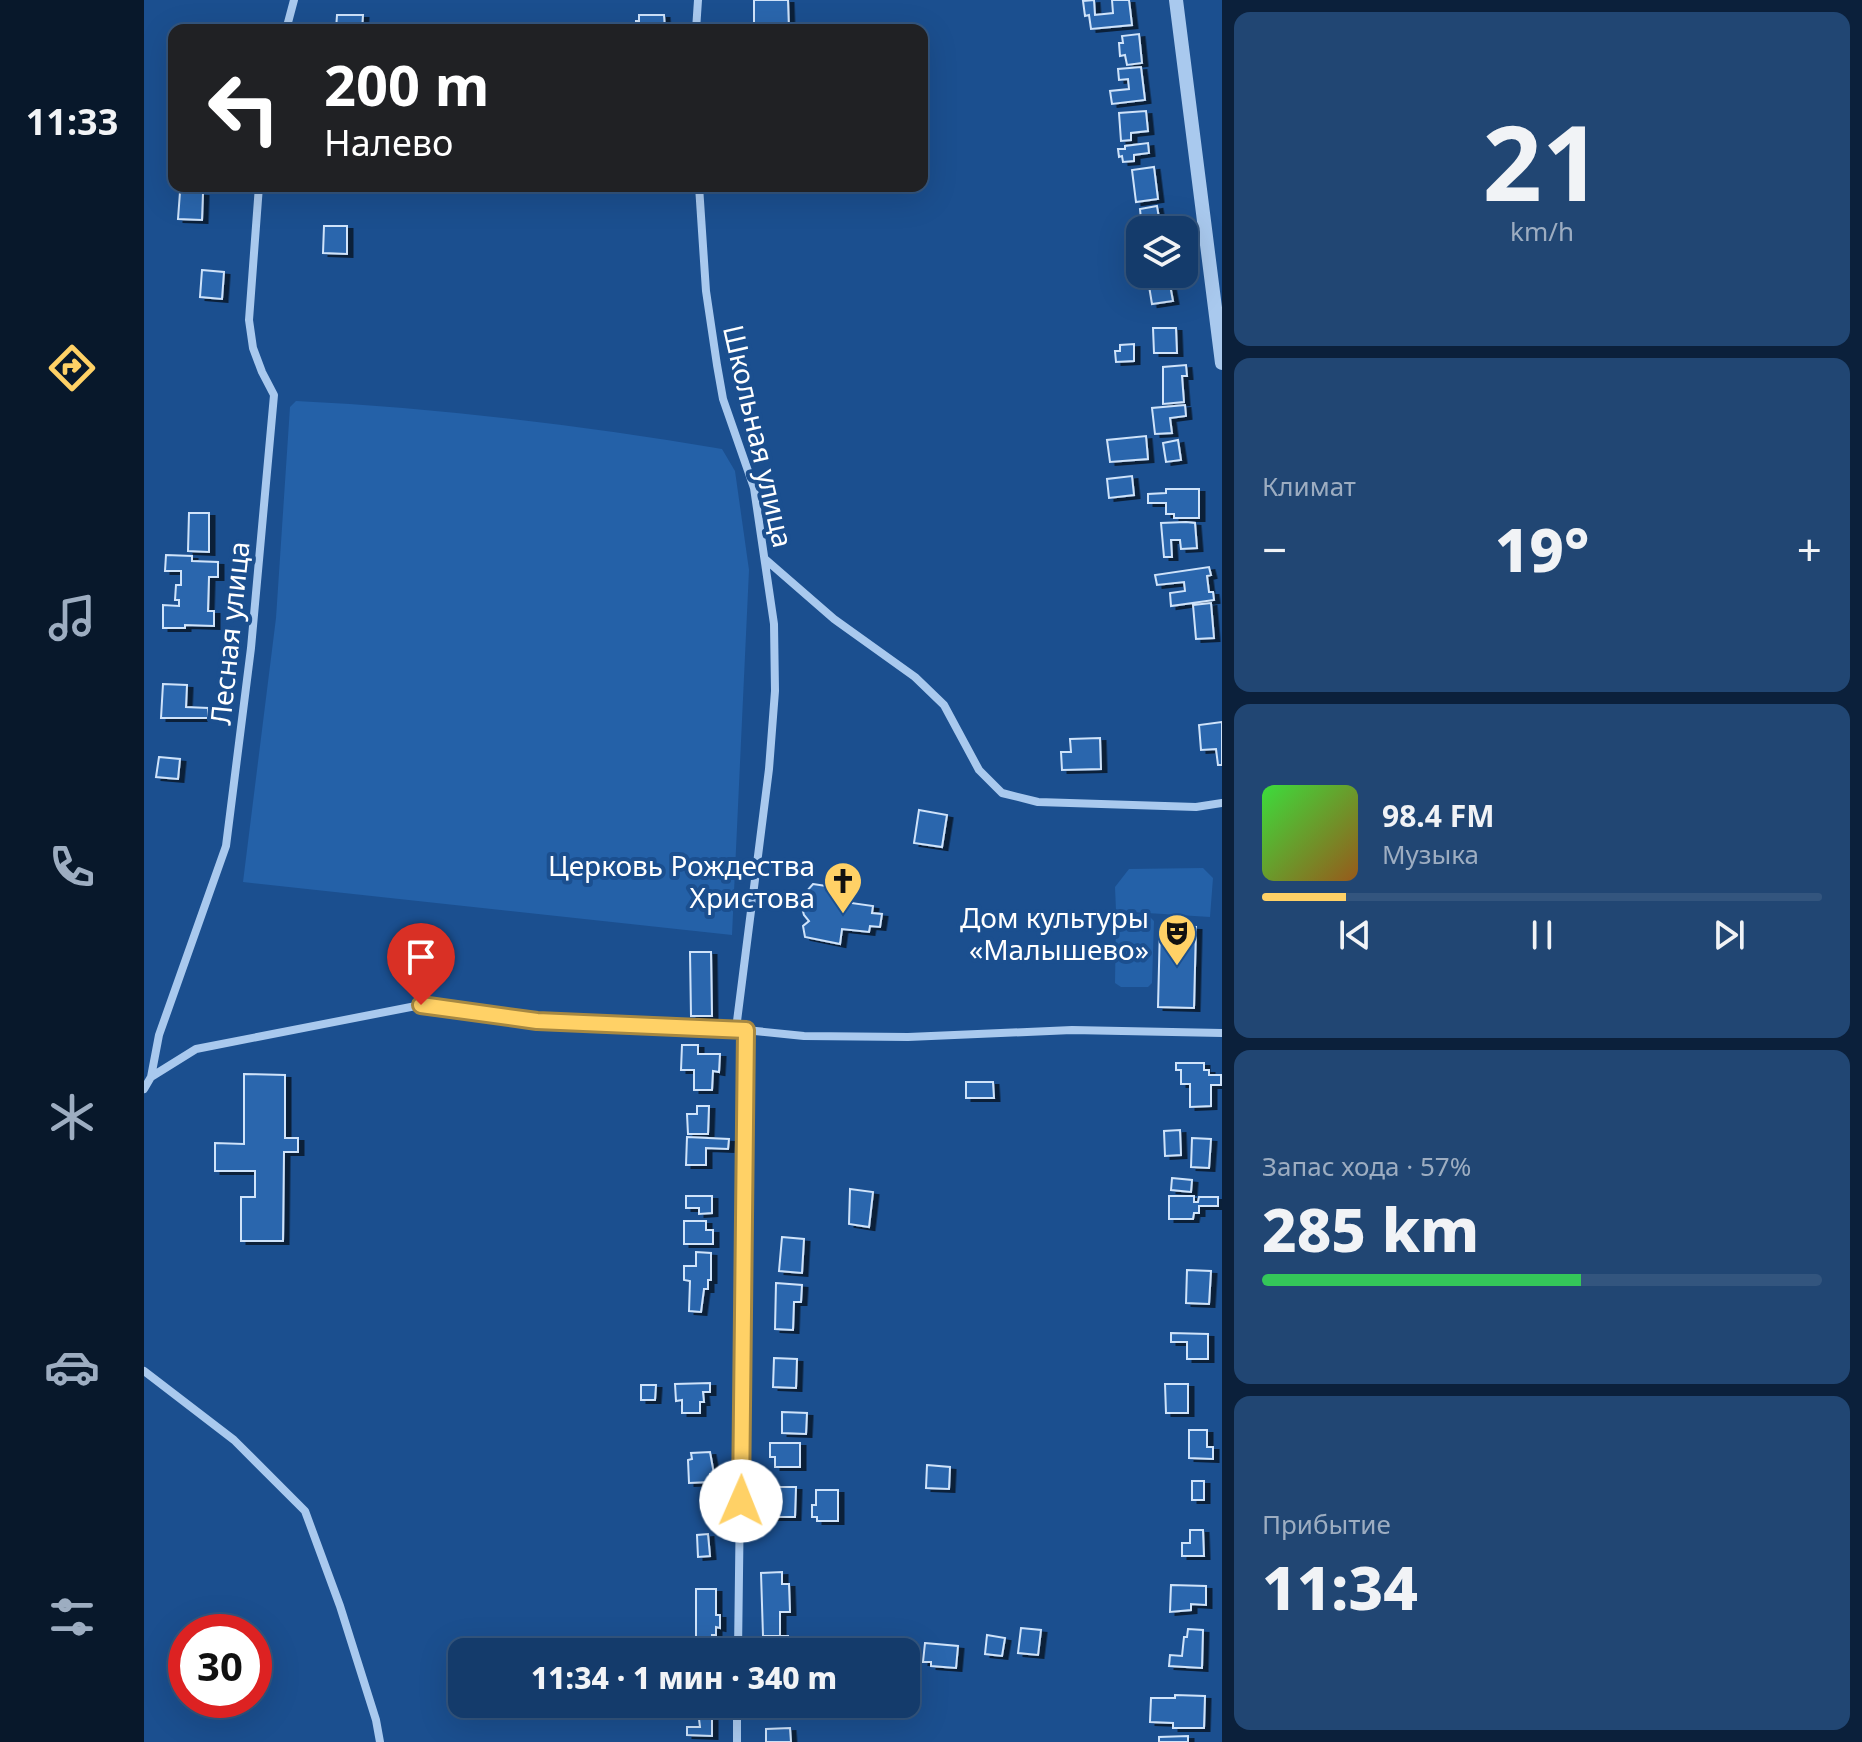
<!DOCTYPE html>
<html lang="ru">
<meta charset="utf-8">
<style>
body{margin:0;font-family:"Noto Sans",sans-serif;background:#214673;color:#f1f3f6;height:100vh;display:flex;flex-direction:column;font-size:30px;white-space:nowrap}
*{box-sizing:border-box;margin:0}
p{font-size:26px;color:#9dadc1}
.icon{flex:none;width:44px;height:44px;fill:none;stroke:currentColor;stroke-width:2;stroke-linecap:round;stroke-linejoin:round}
.map{position:relative;flex:1;overflow:hidden}
.panel{display:flex;flex-direction:column;gap:12px;padding:12px;background:#0b203b;width:640px}
.panel>*{flex:none}
.top-card{position:absolute;left:24px;top:24px;width:760px;height:168px;border-radius:16px;box-shadow:0 8px 32px #0002,0 0 0 2px #33557e;background:#202124;color:#fff;overflow:hidden}
.fabs{position:absolute;left:982px;top:216px;display:grid;gap:16px}
.fabs a{display:grid;place-items:center;width:72px;height:72px;border-radius:16px;background:#143b6b;box-shadow:0 8px 32px #0002,0 0 0 2px #33557e;font-size:40px}
.speed{position:absolute;left:24px;top:1614px;display:flex;gap:16px;font-size:40px;font-weight:700;text-align:center}
.speed>*{display:grid;place-content:center;width:104px;height:104px;border-radius:50%;background:#143b6b;box-shadow:0 8px 32px #0002,0 0 0 2px #33557e;line-height:1}
.speed .limit{border:12px solid #d22;background:#fff;color:#111}
.pin{position:absolute;display:grid;place-items:center;width:68px;height:68px;color:#fff;margin:-82px -34px;border-radius:50% 50% 50% 0;rotate:-45deg;box-shadow:0 0 8px #0007}
.pin .icon{rotate:45deg}
.me{position:absolute;width:88px;margin:-44px;rotate:1deg;stroke-linejoin:round;filter:drop-shadow(0 0 6px #0008)}
.turn{display:flex;align-items:center;gap:28px;height:168px;padding:0 24px;font-size:36px}
.turn .icon{width:104px;height:104px;stroke-width:2.5}
.turn b{display:block;font-size:56px;line-height:68px}
.big{font-size:60px;font-weight:800;line-height:1.1}
.panel .card{flex:1;display:flex;flex-direction:column;justify-content:center;gap:12px;min-width:0;padding:0 28px;border-radius:16px;background:#214673}
.panel .dial{align-items:center;gap:0}
.dial b{font-size:104px;line-height:1}
.song{display:flex;align-items:center;gap:24px}
.cover{width:96px;height:96px;border-radius:12px;background:linear-gradient(135deg,hsl(120 70% 55%),hsl(30 70% 35%))}
.played{height:8px;border-radius:4px;background:linear-gradient(90deg,#ffd166 15%,#33557e 15%)}
.keys{display:flex;justify-content:space-around;direction:ltr}
.heat{display:flex;justify-content:space-between;align-items:center;font-size:44px;direction:ltr}
.charge{height:12px;border-radius:6px;background:linear-gradient(90deg,#34c759 57%,#33557e 0)}
.trip{position:absolute;left:304px;top:1638px;width:472px;height:80px;border-radius:16px;background:#143b6b;box-shadow:0 8px 32px #0002,0 0 0 2px #33557e;font-weight:800;line-height:80px;text-align:center}
main{display:flex;flex:1;min-height:0}
.menu{display:flex;flex-direction:column;width:144px;justify-content:space-around;align-items:center;background:#08182b;color:#9dadc1}
.menu .icon{width:56px;height:56px}
.menu .current{color:#ffd166}
.menu b{font-size:36px;color:#f1f3f6}
.map>svg:first-child{display:block}
.green{fill:#2461a8}
.building{fill:#2a66ad;stroke:#cfe3fa;stroke-width:2;filter:url(#shadow)}
.lines{fill:none;stroke-linecap:round;stroke-linejoin:round}
.minor{stroke:#a9c9ee;stroke-width:8}
.tertiary{stroke:#a9c9ee;stroke-width:14}
.route-casing{stroke:#a68842;stroke-width:20}
.route{stroke:#ffd166;stroke-width:14}
.labels{text-anchor:middle;dominant-baseline:central;stroke-width:8;stroke-linejoin:round;paint-order:stroke}
.street-label{font-size:28px;fill:#fff;stroke:#1b4f8f}
.poi-label{font-size:28px;fill:#fff;stroke:#1b4f8f;text-anchor:end}
</style>
<main>
<nav class="menu">
<b>11:33</b>
<svg class="icon current" aria-label="directions" viewBox="0 0 24 24"><path d="M12 3l9 9-9 9-9-9zM9 14v-3h6M13 9l2 2-2 2"/></svg>
<svg class="icon" aria-label="music" viewBox="0 0 24 24"><path d="M9 18V5l10-2v13"/><circle cx="6" cy="18" r="3"/><circle cx="16" cy="16" r="3"/></svg>
<svg class="icon" aria-label="phone" viewBox="0 0 24 24"><path d="M5 4h4l2 5-3 2q2 4 5 5l2-3 5 2v4C11 20 4 13 5 4z"/></svg>
<svg class="icon" aria-label="climate" viewBox="0 0 24 24"><path d="M12 3v18M4 7l16 10M4 17L20 7"/></svg>
<svg class="icon" aria-label="car" viewBox="0 0 24 24"><path d="M5 17H2v-5l4-1 3-4h7l3 4 3 1v5h-3M9 17h6M6 11h13"/><circle cx="7" cy="17" r="2"/><circle cx="17" cy="17" r="2"/></svg>
<svg class="icon" aria-label="filters" viewBox="0 0 24 24"><path d="M4 7h16M4 17h16"/><circle cx="9" cy="7" r="2"/><circle cx="15" cy="17" r="2"/></svg>
</nav>
<div class="map">
<svg width="1078" height="1742" viewBox="0 0 1078 1742">
<defs>
<filter id="shadow"><feDropShadow dx="5.5" dy="3" stdDeviation="0" flood-color="#0009"/></filter>
</defs>
<rect width="100%" height="100%" fill="#1b4f8f"/>
<path class="green" d="M152 401C295 408 437 425 578 449L591 471 605 570 588 935 99 882 132 618 146 407Z
M1059 868 1069 878 1066 917 972 911 971 887 985 869Z
M978 914 1004 915 1010 921 1008 983 1004 987H977L971 983 972 920Z"/>
<path class="building" d="M610 0H644L645 30H610Z
M950 0 951 15 969 13 968 0H985L988 25 947 29 945 15 941 16 939 1Z
M193 15H219L218 30H192Z
M495 15H520L521 30H492V21H495Z
M995 34 998 63 983 65 981 55 976 56 975 43H979L978 36Z
M997 67 1001 100 968 104 966 91 985 89 984 79 975 80 974 69Z
M1002 111 1004 131 987 133V140L977 141 975 113Z
M1004 143 1005 153 990 155V161L979 162 978 156 975 157 974 149H981V146Z
M1010 167 1014 199 992 202 988 170Z
M36 192 59 193 58 220 34 219Z
M1013 206 1017 230H996V239L993 220 997 219 996 209Z
M180 226H203V254L179 253Z
M58 270 80 272 78 299 56 297Z
M1003 274H1024L1029 301 1008 304Z
M1009 328H1032L1033 353H1010Z
M990 344V361L972 362 971 351H976V345Z
M1042 365 1043 376H1038L1040 402 1019 404V367Z
M1041 405 1042 416 1026 418 1028 433 1011 434 1008 408Z
M1002 436 1004 459 966 462 963 440Z
M1034 440 1037 460 1022 462 1019 443Z
M988 476 990 495 965 498 963 479Z
M1022 489H1055V518H1030V514H1022V503H1004V494L1022 493Z
M45 513H65V552L44 551Z
M1042 522 1051 523 1053 548 1037 549 1036 540H1027L1028 557H1020L1017 523Z
M22 555 48 556V561L74 562V577H65L64 611H70V626L41 625V628H19V605L35 606V600H31L32 585H37V571H21Z
M1065 567 1067 575 1063 576 1065 592H1069L1070 600 1027 606 1026 593 1041 591 1040 582 1013 585 1011 575Z
M1067 603 1070 638 1052 639 1049 605Z
M19 684 43 685 42 707 64 708V718H17Z
M1078 722V765H1074L1072 749 1057 750 1055 725Z
M956 738 957 769 918 770 917 752H927L926 739Z
M15 757 36 759 34 779 12 777Z
M775 810 803 815 798 847 770 843Z
M669 884 702 889 700 902 729 906 728 913 738 914 736 927 726 926 725 932 698 929 696 944 661 937 659 926 665 921 660 915 658 908 667 899 662 892Z
M1016 926 1052 927 1050 1008 1014 1007Z
M546 952H567L568 1016H547Z
M538 1045H554V1054H576L575 1072 569 1071 568 1090H550V1070H537Z
M1032 1063H1060V1070H1065V1075H1077V1085H1067V1106L1046 1107V1084H1037V1070H1032Z
M100 1074 141 1075V1138H154V1152H140L139 1241H97V1197H111V1171H71V1143L100 1144Z
M822 1082H849L850 1098H822Z
M553 1106H565L564 1134H544L543 1114H553Z
M1036 1130 1037 1155 1021 1156 1020 1131Z
M543 1137 585 1139 584 1149 562 1148V1165H542Z
M1048 1138 1067 1139 1065 1168 1047 1167Z
M1028 1178 1048 1180 1047 1192 1027 1190Z
M706 1189 729 1192 725 1227 705 1224Z
M542 1196H568V1213L555 1214V1208H542Z
M1025 1196H1050V1202H1054L1055 1197H1074V1206H1055V1213H1050L1049 1219H1025Z
M540 1221H562V1230H569V1244H540Z
M638 1237 660 1239 658 1273 635 1271Z
M552 1252 567 1253V1280H564V1289H560L557 1312 545 1311 546 1281 540 1280V1266H552Z
M1043 1270 1067 1271 1065 1304 1042 1303Z
M632 1283 658 1285 657 1302H650L649 1330 631 1329Z
M1027 1333 1064 1334V1359H1043V1342H1027Z
M630 1358 653 1359 652 1388 629 1387Z
M566 1383V1392H559L560 1402H556V1413H538V1400L532 1401 531 1384Z
M1021 1384H1044V1413H1022Z
M497 1385H512L511 1400H497Z
M638 1412 663 1413 662 1434 638 1433Z
M1045 1430H1063V1447H1069V1459L1045 1458Z
M626 1443H656V1467H631V1457H626Z
M566 1452 570 1474H566V1482L545 1483 544 1460 548 1459 547 1453Z
M783 1465 806 1467 805 1489 782 1488Z
M1048 1481H1060V1500H1048Z
M634 1487H652L651 1517H629V1511H625V1501H630V1495H633Z
M672 1490H694V1521H673V1517H668V1505H672Z
M1046 1530H1059L1060 1556H1038V1543H1046Z
M564 1534 566 1556 554 1557 553 1535Z
M638 1572V1584H645L646 1612H636V1636H619L617 1573Z
M1027 1585 1062 1586V1605L1047 1604V1610L1026 1612Z
M552 1589H572V1615H576V1628L572 1627V1635H568V1647H575V1652H552Z
M877 1628 897 1630 894 1655 874 1653Z
M1044 1629 1059 1630 1058 1668 1025 1666 1026 1655 1038 1656 1040 1637H1043Z
M843 1635 861 1638 858 1656 841 1654Z
M619 1636H644V1652H619Z
M781 1643 814 1646 812 1668 787 1666V1662H779Z
M1031 1695 1061 1696 1060 1728H1029V1723L1006 1722 1007 1698H1031Z
M554 1711H568V1736L543 1735V1727H556Z
M646 1728 647 1742H622V1729Z
M1044 1736V1742H1015V1737Z"/>
<g class="lines">
<path class="minor" d="M142 30 150 0
M552 30 554 0
M555 186 562 291 573 365 579 399 610 488 630 624 631 691 625 769 592 1029
M621 559 690 619 771 677 800 705 835 770 858 793 894 802 1052 807 1078 803
M7 1077 15 1035 82 846 107 648 130 395 118 372 109 348 105 320 115 186
M0 1089 7 1077 52 1049 277 1005 393 1021 592 1029 660 1036 764 1037 928 1030 1078 1033
M0 1371 90 1440 161 1511 196 1606 232 1720 236 1742
M594 1652 602 1030
M593 1704V1742"/>
<path class="tertiary" d="M1032 0 1078 363"/>
</g>
<g class="lines">
<g class="route-casing">
<path id="route" d="M277 1005 393 1021 602 1030 597 1501"/>
</g>
<use href="#route" class="route"/>
</g>
<defs>
<g id="church-pin" transform="scale(2)"><path d="M0 17L-7.5 6A9.5 9.5 0 1 1 7.5 6Z" fill="#ffd166" stroke="#1b4f8f"/><path d="M-1.2-6h2.4v3.5h3.3v2.4h-3.3V6h-2.4V-.1h-3.3v-2.4h3.3Z" fill="#111"/></g>
<g id="theatre-pin" transform="scale(2)"><path d="M0 17L-7.5 6A9.5 9.5 0 1 1 7.5 6Z" fill="#ffd166" stroke="#1b4f8f"/><path d="M-5-5.5Q0-4 5-5.5V0Q5 5 0 6Q-5 5-5 0ZM-3.3-2.5H-1v1.5H-3.3ZM1-2.5H3.3v1.5H1ZM-2.8 1Q0 5.5 2.8 1Z" fill="#111"/></g>
</defs>
<g fill-rule="evenodd">
<use href="#church-pin" x="699" y="881"/>
<use href="#theatre-pin" x="1033" y="933"/>
</g>
<g class="labels">
<g class="street-label">
<text transform="translate(615 436) rotate(77)">Школьная улица</text>
<text transform="translate(85 633) rotate(-84)">Лесная улица</text>
</g>
<g class="poi-label">
<text x="671" y="865">Церковь Рождества<tspan x="671" dy="32">Христова</tspan></text>
<text x="1005" y="917">Дом культуры<tspan x="1005" dy="32">«Малышево»</tspan></text>
</g>
</g>
</svg>
<div class="fabs">
<a><svg class="icon" aria-label="layers" viewBox="0 0 24 24"><path d="M12 4l9 5-9 5-9-5zM3 14l9 5 9-5"/></svg></a>
</div>
<div class="speed"><div class="limit">30</div></div>
<div class="pin" style="left:277px;top:1005px;background:#d93025"><svg class="icon" aria-label="arrive" viewBox="0 0 24 24"><path d="M6 21V4h12l-3 4 3 4H6"/></svg></div>
<svg class="me" style="left:597px;top:1501px" viewBox="-20 -20 40 40"><circle r="19" fill="#fff"/><path d="M0-13L10 11 0 6-10 11z" fill="#ffd166"/></svg>
<div class="trip">11:34 · 1 мин · 340 m</div>
<div class="top-card">
<div class="turn"><svg class="icon" aria-label="left" viewBox="0 0 24 24"><path d="M17 20v-9H6M10 6l-5 5 5 5"/></svg><div><b>200 m</b>Налево</div></div>
</div>
</div>
<section class="panel">
<div class="card dial"><b>21</b><p>km/h</p></div>
<div class="card"><p>Климат</p>
<div class="heat"><a>−</a><b class="big">19°</b><a>+</a></div>
</div>
<div class="card">
<div class="song"><i class="cover"></i><div><b>98.4 FM</b><p>Музыка</p></div></div>
<div class="played"></div>
<div class="keys"><svg class="icon" aria-label="previous" viewBox="0 0 24 24"><path d="M18 5L8 12l10 7zM5 5v14"/></svg><svg class="icon" aria-label="pause" viewBox="0 0 24 24"><path d="M8 5v14M16 5v14"/></svg><svg class="icon" aria-label="next" viewBox="0 0 24 24"><path d="M6 5l10 7-10 7zM19 5v14"/></svg></div>
</div>
<div class="card"><p>Запас хода · 57%</p><b class="big">285 km</b><div class="charge"></div></div>
<div class="card"><p>Прибытие</p><b class="big">11:34</b></div>
</section>
</main>
